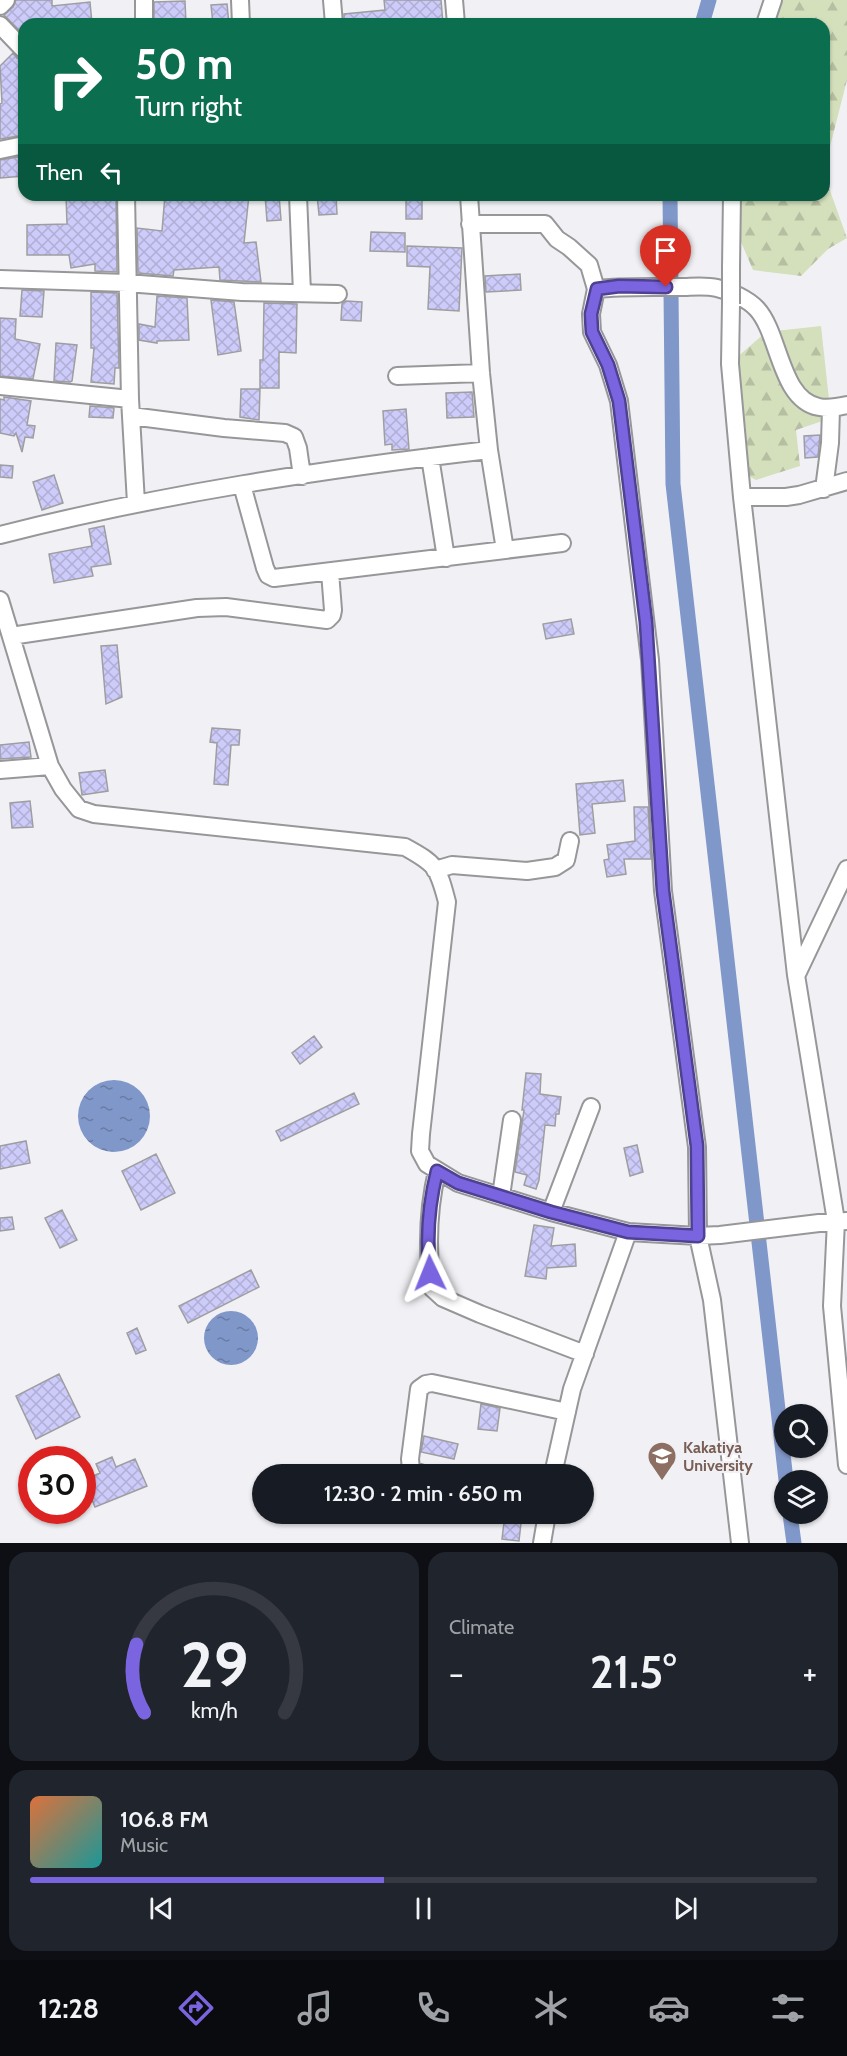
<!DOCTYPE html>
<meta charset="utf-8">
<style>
body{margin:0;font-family:Cabin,sans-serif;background:#20242c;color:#f1f3f6;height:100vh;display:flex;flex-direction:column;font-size:22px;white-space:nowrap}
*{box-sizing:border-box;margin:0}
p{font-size:20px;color:#9ea1a6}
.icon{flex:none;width:33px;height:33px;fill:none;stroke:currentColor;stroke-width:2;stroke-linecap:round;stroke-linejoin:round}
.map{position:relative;height:1543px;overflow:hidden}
.details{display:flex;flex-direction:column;gap:9px;padding:9px;background:#0d0f14;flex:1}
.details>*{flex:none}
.guide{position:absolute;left:18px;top:18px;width:812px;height:183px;border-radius:18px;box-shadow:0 2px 4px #0004;background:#0b6e4f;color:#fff;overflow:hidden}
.buttons{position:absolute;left:774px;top:1404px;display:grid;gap:12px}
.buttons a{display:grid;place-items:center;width:54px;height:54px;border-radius:50%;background:#171b24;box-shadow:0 2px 4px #0004;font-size:30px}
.speed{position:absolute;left:18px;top:1446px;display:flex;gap:12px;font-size:30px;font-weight:700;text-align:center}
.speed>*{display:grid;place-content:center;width:78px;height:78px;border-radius:50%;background:#171b24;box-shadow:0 2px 4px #0004;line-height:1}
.speed .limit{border:9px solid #d22;background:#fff;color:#111}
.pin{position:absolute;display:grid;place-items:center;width:51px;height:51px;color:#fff;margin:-62px -26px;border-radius:50% 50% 50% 0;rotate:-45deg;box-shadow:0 0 6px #0007}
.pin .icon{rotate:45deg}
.me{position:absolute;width:66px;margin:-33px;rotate:358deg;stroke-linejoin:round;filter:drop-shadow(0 0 4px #0008)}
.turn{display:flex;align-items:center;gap:21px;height:126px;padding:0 18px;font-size:27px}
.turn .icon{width:78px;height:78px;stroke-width:2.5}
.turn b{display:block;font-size:42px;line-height:51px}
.then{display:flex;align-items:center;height:57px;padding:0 18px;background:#0003;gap:12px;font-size:22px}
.big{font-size:45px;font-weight:600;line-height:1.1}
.details .widget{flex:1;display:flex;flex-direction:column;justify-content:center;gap:9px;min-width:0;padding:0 21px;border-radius:18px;background:#20242c}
.details .dial{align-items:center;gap:0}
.dial svg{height:156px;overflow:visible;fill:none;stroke:#363941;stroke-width:7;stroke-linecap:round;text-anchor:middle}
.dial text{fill:#f1f3f6;stroke:none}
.song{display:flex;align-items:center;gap:18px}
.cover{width:72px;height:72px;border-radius:9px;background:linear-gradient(135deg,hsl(20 70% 55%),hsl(180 70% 35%))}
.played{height:6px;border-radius:3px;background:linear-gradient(90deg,#7a64df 45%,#363941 45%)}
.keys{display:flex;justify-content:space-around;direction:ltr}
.heat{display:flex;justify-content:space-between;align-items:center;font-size:33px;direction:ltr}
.details .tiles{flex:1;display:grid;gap:9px;grid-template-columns:1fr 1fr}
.widget:last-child{grid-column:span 2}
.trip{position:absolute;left:252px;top:1464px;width:342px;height:60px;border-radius:30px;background:#171b24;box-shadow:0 2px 4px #0004;font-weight:600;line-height:60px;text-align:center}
.menu{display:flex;height:96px;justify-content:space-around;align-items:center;background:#090b0e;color:#9ea1a6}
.menu .icon{width:42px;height:42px}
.menu .selected{color:#7a64df}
.menu b{font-size:27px;color:#f1f3f6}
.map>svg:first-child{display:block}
.forest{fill:url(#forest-firs)}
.water{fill:url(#water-ripples)}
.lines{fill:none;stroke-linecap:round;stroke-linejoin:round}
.canal{stroke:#8097c9;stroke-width:15}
.building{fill:url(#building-cross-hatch);stroke:#9e9ea1;stroke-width:1.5}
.minor-casing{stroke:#97979a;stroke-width:20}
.minor{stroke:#fff;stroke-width:16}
.minor-bridge-casing{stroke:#97979a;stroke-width:20;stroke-linecap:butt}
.minor-bridge{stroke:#fff;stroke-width:16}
.route-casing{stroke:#4f4191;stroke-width:15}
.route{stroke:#7a64df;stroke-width:10}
.labels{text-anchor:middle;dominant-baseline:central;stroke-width:4.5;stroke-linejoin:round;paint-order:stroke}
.education-label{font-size:16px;font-weight:bold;fill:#785e54;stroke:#f1f1f5;text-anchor:start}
</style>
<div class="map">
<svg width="847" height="1543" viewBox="0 0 847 1543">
<defs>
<pattern id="forest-firs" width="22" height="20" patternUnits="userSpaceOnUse" patternTransform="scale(1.5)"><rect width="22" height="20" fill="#d4dfbc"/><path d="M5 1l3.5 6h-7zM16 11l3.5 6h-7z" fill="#b6bfa2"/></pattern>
<pattern id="water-ripples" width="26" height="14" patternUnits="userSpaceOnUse" patternTransform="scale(1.5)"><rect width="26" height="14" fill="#8097c9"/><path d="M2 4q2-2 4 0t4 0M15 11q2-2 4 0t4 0" fill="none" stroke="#697ba3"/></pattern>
<pattern id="building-cross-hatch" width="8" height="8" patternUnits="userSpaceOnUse" patternTransform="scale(1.5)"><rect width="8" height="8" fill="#cdcbf9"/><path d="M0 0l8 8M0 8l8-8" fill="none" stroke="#b0aed5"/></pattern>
</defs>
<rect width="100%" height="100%" fill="#f1f1f5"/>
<path class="forest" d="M779 0H847V80L824 170V24H772Z
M824 174 847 238 828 249 801 276 753 270 735 228 737 195H824Z
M821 326 831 418 796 430 800 466 756 480 745 474 746 431 735 359 766 332Z"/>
<path class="water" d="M78 1116a36 36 0 1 1 72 0a36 36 0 1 1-72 0Z
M204 1338a27 27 0 1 1 54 0a27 27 0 1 1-54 0Z"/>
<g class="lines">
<path class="canal" d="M702 24 709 0
M670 195 673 484 786 1480
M790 1514 794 1543"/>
</g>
<path class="building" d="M16 0H52V6L90 2 92 24H24V35L4 15 13 7Z
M384 0H441L443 24H344V14L385 10Z
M185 1 186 24H154V2Z
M227 4 229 24H213L211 5Z
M13 53 17 58 24 60V135L0 139V104L2 103 0 66Z
M24 156V176L0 178V160Z
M66 195H116L117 272 95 271V264L71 268 69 255H27V225L67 224Z
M165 195H249L244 243 256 242 261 282 220 280 219 267 174 270 173 276 138 273 137 228 162 231Z
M265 195H279L281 220 267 221Z
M317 195H336L337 214 319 215Z
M406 195H422V219H406Z
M371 232 405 233V252L370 251Z
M407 246 462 248 459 311 428 309 430 267 407 266Z
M520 274 521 290 486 292 485 276Z
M22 290 44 291 42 317 20 316Z
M91 292 117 293 119 368H115L114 384 91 382 94 348H91Z
M157 296 187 298 189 340 157 341V343L139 340V324L155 327Z
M211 300 234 302 241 351 218 355Z
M346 301 362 302 361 321 341 320 342 304Z
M264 303 297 304 296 353 279 352V388H260V360H263Z
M0 318 16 319 15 339 40 344 33 379 0 376Z
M56 343 77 345 72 381 70 382 54 381Z
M241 389H260L259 420 240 417Z
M472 392 474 417 447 418 446 393Z
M4 397 31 401 27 425 35 426 33 438 25 437 22 452 16 433 14 436 0 433V399L4 400Z
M90 406 114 408 113 418 89 417Z
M406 409 409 449 392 450V444L385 445 383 411Z
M820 435 818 457 805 458 804 436Z
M0 465 13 466 12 478 0 477Z
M54 475 63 503 42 510 33 482Z
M104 526 111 564 91 567 93 576 54 583 49 554 92 546 89 529Z
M571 619 574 634 546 639 543 624Z
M117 645 122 697 106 704 101 646Z
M212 728 240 730 239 745H231L228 785 214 784 217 743 210 742Z
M29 742 31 757 0 759V745Z
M105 770 108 791 82 795 79 773Z
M623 780 625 801 592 804 595 833 580 835 576 784Z
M30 801 33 827 12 828 10 803Z
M634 807H648L651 859H624L626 874 607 877 604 860 609 859 607 845 635 841Z
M314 1036 322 1047 300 1064 292 1053Z
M526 1073 541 1074 540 1094 561 1097 559 1114H556L555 1126 545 1125 539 1180 536 1189 524 1185 527 1175 515 1172 524 1110H522Z
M354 1093 359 1104 281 1141 276 1131Z
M26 1141 30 1163 0 1169V1146Z
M637 1145 643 1172 630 1176 624 1148Z
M156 1154 175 1193 141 1210 122 1171Z
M62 1210 77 1240 60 1248 45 1218Z
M12 1217 14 1229 0 1231V1218Z
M534 1225 554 1228 551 1246 575 1244 576 1266 547 1268 546 1279 525 1276Z
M251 1270 259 1287 188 1323 179 1306Z
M137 1328 146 1350 136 1354 127 1333Z
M59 1374 80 1417 36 1439 16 1396Z
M481 1404 500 1408 497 1431 478 1429Z
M424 1436 458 1444 454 1459 421 1452Z
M112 1457 116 1467 135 1459 147 1486 95 1507 84 1480 100 1473 96 1464Z
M505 1514H522L519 1541 502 1539Z"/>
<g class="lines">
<g class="minor-casing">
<path id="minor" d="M240 0 241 24
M332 0 334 24
M454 0 456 24
M0 6 6 0
M144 24V0
M765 24 773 0
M0 25 24 50
M0 150 24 145
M126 195 130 399 136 503
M298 195 302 293
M469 195 481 373 489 450 505 550
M470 224H545L557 239 569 247 589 265 596 289 591 314 592 332 608 365 619 401 650 660 663 891 697 1147 698 1236 712 1300 740 1543
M731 268 732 195
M0 279 127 283 242 292 338 294
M596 289C624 286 652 287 680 287 691 287 705 285 717 288 730 291 748 299 757 309 780 334 780 400 819 407 829 409 838 407 847 405
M731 304 730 364 742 497 796 975 836 1221 832 1306 847 1465
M397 376 481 373
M0 386 130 399
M131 416 224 428 285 433 294 437 298 448 302 476
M430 457 446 558
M242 485 265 568 268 575 274 578 562 543
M824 489 830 443 831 408
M742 497H786L799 495 847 481
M0 535C160 494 325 469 489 450
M0 600 50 766 63 789 79 809 94 814 405 847C436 864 438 867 447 902L421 1134 420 1151 427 1164 458 1183 551 1212 628 1232 698 1236 720 1235 819 1223 847 1221
M11 636 197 608 226 607 327 620 332 615 333 610 330 572
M0 770 50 766
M435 870 452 865 527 871 555 867 566 860 570 841
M797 974 847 869
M437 1171C428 1209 427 1248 432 1288L443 1298 480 1314 585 1354
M501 1196 512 1120
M551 1212 591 1107
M423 1474 411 1470 410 1459 419 1389 426 1384 432 1383 567 1412
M553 1474 572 1389 628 1232
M542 1543 547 1514"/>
</g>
<use href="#minor" class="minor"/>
<g class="minor-bridge-casing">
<path id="minor-bridge" d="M731 268V304"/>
</g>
<use href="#minor-bridge" class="minor-bridge"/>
</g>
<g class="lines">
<g class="route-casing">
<path id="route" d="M430 1273C426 1239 429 1203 437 1171L458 1183 551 1212 628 1232 698 1236 697 1146 663 891 646 622 619 401 608 365 592 332 591 314 597 289 619 286 666 287"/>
</g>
<use href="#route" class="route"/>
</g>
<defs>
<g id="university-pin" transform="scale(1.5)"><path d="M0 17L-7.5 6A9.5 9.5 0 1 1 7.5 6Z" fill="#8d6e63" stroke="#f1f1f5"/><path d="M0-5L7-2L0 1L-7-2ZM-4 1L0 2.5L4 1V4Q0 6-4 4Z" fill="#fff"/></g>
</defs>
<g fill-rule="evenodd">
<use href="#university-pin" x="662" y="1456"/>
</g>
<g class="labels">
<g class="education-label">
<text x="683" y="1447">Kakatiya<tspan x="683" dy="18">University</tspan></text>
</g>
</g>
</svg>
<div class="buttons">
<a><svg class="icon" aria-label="search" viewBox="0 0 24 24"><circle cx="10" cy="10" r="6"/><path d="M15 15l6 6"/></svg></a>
<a><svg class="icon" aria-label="layers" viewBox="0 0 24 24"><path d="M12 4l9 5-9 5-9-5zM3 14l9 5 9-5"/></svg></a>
</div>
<div class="speed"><div class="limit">30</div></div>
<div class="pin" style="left:666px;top:287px;background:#d93025"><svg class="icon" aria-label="arrive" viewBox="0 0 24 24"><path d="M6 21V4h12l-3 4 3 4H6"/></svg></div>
<svg class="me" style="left:430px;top:1273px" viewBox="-20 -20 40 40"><path d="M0-17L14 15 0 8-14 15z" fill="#7a64df" stroke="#fff" stroke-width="4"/></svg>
<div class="trip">12:30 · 2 min · 650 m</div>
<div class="guide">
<div class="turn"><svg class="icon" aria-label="right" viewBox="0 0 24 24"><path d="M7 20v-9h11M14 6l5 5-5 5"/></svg><div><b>50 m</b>Turn right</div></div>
<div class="then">Then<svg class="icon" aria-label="left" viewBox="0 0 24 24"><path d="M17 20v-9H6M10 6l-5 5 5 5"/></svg></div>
</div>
</div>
<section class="details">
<div class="tiles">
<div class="widget dial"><svg viewBox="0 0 100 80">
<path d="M14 69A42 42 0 1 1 86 69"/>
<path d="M14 69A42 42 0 0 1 10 34" stroke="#7a64df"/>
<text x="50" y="56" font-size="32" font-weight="700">29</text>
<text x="50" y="72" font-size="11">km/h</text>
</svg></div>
<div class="widget"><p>Climate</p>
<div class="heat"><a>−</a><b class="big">21.5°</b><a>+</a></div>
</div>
<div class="widget">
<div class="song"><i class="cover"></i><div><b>106.8 FM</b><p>Music</p></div></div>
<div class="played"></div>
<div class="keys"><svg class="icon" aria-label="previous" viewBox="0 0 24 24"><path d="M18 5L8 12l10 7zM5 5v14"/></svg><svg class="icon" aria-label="pause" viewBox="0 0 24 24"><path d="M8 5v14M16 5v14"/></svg><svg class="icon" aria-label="next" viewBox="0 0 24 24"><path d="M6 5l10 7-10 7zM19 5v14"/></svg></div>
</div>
</div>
</section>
<nav class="menu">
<b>12:28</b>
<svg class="icon selected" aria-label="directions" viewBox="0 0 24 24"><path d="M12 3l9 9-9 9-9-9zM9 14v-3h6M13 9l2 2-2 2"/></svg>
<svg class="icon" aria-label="music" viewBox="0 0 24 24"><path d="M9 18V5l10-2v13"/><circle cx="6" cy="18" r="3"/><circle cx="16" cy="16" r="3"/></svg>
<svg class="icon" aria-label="phone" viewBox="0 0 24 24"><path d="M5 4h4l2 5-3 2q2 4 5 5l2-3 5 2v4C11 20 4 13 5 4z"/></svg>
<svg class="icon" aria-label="climate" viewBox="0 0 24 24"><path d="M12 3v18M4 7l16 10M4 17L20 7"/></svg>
<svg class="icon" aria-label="car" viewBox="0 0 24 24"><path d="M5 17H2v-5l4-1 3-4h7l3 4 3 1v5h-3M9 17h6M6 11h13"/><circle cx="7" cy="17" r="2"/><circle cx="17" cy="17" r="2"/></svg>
<svg class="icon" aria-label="filters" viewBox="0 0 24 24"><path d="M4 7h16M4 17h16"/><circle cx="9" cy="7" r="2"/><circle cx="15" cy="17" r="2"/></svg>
</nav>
